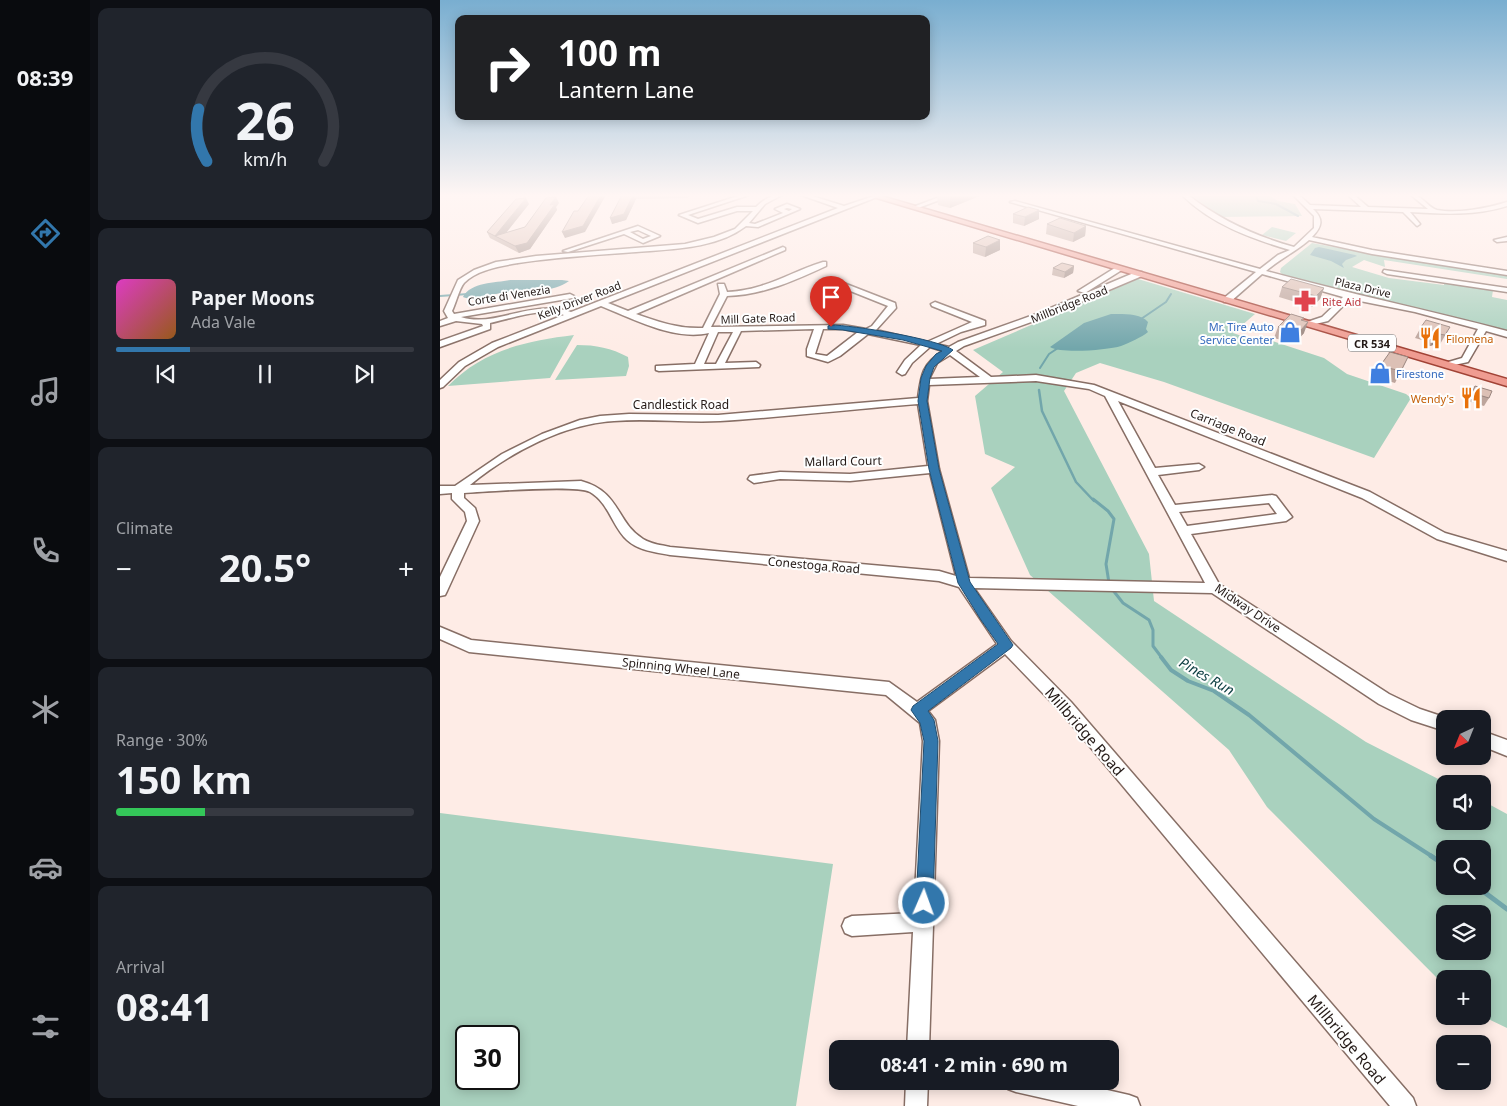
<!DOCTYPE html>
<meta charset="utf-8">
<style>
body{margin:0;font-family:"Noto Sans",sans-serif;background:#20242c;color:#f1f3f6;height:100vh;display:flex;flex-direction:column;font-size:19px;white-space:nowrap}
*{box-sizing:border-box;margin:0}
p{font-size:16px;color:#9ea1a6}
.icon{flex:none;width:28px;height:28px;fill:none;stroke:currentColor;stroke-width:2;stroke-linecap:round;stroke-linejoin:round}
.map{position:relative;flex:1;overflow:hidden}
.side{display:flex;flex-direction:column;gap:8px;padding:8px;background:#0d0f14;width:350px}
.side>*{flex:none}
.top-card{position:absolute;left:15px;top:15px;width:475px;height:105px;border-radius:10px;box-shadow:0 2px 12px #0003;background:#202124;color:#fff;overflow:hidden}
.needle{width:32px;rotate:223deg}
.tools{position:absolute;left:996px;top:710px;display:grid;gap:10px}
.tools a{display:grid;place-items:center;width:55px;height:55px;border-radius:10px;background:#171b24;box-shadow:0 2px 12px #0003;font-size:25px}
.speed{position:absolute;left:15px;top:1025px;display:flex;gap:10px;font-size:25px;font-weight:700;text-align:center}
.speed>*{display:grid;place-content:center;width:65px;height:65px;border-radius:50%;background:#171b24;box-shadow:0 2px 12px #0003;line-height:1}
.speed .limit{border:2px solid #111;border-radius:8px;background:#fff;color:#111}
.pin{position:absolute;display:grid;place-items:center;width:42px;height:42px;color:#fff;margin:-51px -21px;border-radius:50% 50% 50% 0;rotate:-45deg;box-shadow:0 0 5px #0007}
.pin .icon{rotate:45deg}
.me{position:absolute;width:55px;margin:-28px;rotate:2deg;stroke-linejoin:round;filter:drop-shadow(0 0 4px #0008)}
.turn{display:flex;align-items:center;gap:18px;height:105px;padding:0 20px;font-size:22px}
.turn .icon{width:65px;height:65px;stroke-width:2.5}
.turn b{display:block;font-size:35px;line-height:42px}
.big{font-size:38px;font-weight:700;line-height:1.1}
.side .tile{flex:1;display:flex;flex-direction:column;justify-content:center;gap:8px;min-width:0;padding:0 18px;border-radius:10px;background:#20242c}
.side .dial{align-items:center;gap:0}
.dial svg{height:130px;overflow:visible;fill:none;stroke:#363941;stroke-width:7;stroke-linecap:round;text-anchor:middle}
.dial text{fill:#f1f3f6;stroke:none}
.song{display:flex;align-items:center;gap:15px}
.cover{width:60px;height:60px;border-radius:8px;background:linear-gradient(135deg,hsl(310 70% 55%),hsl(30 70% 35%))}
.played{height:5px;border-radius:2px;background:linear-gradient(90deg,#3277ac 25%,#363941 25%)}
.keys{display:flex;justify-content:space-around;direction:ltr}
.heat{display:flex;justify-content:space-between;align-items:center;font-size:28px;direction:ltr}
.charge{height:8px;border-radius:4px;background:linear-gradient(90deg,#34c759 30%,#363941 0)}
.trip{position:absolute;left:389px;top:1040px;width:290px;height:50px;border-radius:10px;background:#171b24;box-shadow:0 2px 12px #0003;font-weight:700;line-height:50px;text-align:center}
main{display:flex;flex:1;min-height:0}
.dock{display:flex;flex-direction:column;width:90px;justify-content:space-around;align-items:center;background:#090b0e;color:#9ea1a6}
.dock .icon{width:35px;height:35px}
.dock .current{color:#3277ac}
.dock b{font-size:22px;color:#f1f3f6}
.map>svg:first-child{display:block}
.green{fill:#a9d1be;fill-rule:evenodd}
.water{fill:#72a6ab}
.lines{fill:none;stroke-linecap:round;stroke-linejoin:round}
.stream-far4{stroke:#72a6ab;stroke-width:2}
.stream-far3{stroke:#72a6ab;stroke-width:2.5}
.stream-far2{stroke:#72a6ab;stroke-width:3}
.stream-far1{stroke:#72a6ab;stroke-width:4}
.stream{stroke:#72a6ab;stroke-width:5}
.minor-casing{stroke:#876e65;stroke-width:3}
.major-casing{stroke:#a14336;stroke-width:3}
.minor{fill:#fff;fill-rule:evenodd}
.major{fill:#ef9c91;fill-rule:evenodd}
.wall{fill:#bda59c}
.shaded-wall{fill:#9a867f}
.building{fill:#dcc0b5;stroke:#9a867f}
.route{fill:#3277ac;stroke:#204d70}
.labels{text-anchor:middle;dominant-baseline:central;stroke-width:4;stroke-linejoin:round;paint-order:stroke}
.far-street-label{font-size:11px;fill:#231916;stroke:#fefefe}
.far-health-label{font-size:11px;fill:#be3a42;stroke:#fefefe;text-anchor:start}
.far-shop-label{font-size:11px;fill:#366cbe;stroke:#fefefe;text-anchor:end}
.far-food-label{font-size:11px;fill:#c56008;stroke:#fefefe;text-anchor:start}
.shield{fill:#fefefe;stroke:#655e5c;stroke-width:1}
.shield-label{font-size:11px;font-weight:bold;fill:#231916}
.street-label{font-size:12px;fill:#231916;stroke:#fefefe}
.water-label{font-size:14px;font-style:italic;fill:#0b3d41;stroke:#fefefe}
.near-street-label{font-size:15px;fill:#231916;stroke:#fefefe}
</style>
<main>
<nav class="dock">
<b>08:39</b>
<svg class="icon current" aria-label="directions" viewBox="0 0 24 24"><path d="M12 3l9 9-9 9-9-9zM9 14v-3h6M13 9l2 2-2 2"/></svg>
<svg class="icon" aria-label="music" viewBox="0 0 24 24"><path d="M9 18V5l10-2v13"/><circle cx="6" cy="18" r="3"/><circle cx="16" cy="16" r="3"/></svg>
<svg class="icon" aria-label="phone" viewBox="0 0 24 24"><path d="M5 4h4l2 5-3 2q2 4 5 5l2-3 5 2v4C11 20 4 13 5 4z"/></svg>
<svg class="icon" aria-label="climate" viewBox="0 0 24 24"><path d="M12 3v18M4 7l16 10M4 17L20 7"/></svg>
<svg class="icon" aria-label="car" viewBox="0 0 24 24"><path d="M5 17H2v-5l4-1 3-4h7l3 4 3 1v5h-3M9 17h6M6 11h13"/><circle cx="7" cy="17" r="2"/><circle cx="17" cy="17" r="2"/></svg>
<svg class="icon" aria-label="filters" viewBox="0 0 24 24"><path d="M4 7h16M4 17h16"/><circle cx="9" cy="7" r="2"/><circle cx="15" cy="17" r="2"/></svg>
</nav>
<section class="side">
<div class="tile dial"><svg viewBox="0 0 100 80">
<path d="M14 69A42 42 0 1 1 86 69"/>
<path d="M14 69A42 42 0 0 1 9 37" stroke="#3277ac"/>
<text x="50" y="56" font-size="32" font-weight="700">26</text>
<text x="50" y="72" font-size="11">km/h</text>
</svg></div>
<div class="tile">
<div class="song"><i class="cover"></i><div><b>Paper Moons</b><p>Ada Vale</p></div></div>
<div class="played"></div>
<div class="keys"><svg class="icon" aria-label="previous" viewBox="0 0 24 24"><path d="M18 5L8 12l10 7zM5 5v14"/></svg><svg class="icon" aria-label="pause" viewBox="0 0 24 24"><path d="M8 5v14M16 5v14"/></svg><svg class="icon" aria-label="next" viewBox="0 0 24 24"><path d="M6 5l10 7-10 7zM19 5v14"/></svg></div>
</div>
<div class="tile"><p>Climate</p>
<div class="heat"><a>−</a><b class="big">20.5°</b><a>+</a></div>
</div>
<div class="tile"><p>Range · 30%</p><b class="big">150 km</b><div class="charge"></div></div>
<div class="tile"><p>Arrival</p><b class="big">08:41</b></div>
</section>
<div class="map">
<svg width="1067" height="1106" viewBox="0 0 1067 1106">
<rect width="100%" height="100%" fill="#feece6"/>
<path class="green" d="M751 195H831L830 196 838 201 855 204 862 216 781 217Z
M832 227 856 233 846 241 822 235Z
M872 243 932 254 1067 276V279L944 260 945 267 924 260 912 267 949 278 1004 285V283L1053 290 1052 297 1067 300V331C992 311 917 295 843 275L840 272 841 268Z
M698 279 815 314 793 333 823 343 829 340 884 358 907 374 966 394 971 398 934 458 724 382 660 363 636 373 624 391 709 554 714 601 926 742 1008 784H1005V821H1042L1043 801 1067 814V1028L1042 1016V979H1005V986L827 807 789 750 590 575 551 488 575 467 545 454 535 396 563 372 533 350ZM1005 849H1042V886H1005ZM1005 914H1042V951H1005Z
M134 335 110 378 8 386C43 350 86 341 134 335Z
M137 345C156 345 171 348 188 357L189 366 186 376 115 380Z
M0 813 393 864 356 1106H0ZM26 1036H69V1079H26Z"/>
<path class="water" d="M879 247 915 255 917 256 906 260 902 264 904 268 891 261 870 255 875 248Z
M70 280H122L129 281C112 294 82 290 62 293 50 294 35 302 23 297 31 282 55 283 70 280Z
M671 314C682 314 701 313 708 322L706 329 708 332C702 337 689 343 681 346 668 350 621 354 610 347L644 323Z"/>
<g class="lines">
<path class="stream-far4" d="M816 195 818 201 836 204 858 216
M0 296 28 294
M701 319 726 302 731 294
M600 368 609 354 618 348"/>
<path class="stream-far3" d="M599 390 602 411 636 482 654 501"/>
<path class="stream-far2" d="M653 499 668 511 674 519 666 564 669 583
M672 589 683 603 709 620 713 630V646L722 658"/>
<path class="stream-far1" d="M721 657 731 670 748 681 774 691 809 715 934 819 993 857"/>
<path class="stream" d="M991 856 1005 865
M1036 886 1067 909"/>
<g class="minor-casing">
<path id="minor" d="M301 195H309L248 215 258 219 297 207H316C323 200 332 194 342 195L325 204 309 223 315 224 343 213 335 209 347 204 360 209 318 227 306 226C276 249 232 249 196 252 157 255 117 257 78 263 61 266 36 270 24 283 19 289 16 303 12 311L14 314 130 294 134 296 133 298 21 317C55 328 91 299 131 312L398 208 361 195H369L404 206 437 195V197L168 303 188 311 343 247 345 248V250L196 314C219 322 238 329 263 328L280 294 278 284H284L287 292C326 290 348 273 383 262H386V266C354 281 322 295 287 296L271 327 403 325 426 329 432 326 448 306 398 286 397 284 401 282 455 303 456 308 436 330 487 342 532 322 492 306 491 304 495 302 545 321V325L521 332 496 344 509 347 518 342 599 313 696 272H702V276L605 317 524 346 516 351 551 377 596 375 654 385 930 492 1005 533 1067 551V561L997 539 922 498 678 401 715 468 759 464 764 467 759 470 718 475 735 505 832 495 836 496 852 517 846 521 751 534 779 584 949 694 980 709 1010 719H1005V731L971 720 939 704 772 593 534 588 571 641 631 702 973 1098 976 1106H950L621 712 565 654 488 711 495 720 499 741 489 1049H467L473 932 412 936 405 933 402 926 405 919 412 916 474 913 483 741 480 723 446 695 29 652 0 639V627L31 640 449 682 477 702 557 644 519 587 499 581 230 555C215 552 199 551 187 540 172 526 169 503 150 492 135 484 46 492 24 493V498L35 508 39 521 7 591 5 595 0 596V577L27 521 25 512 12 499V493L0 494V486H15L62 454 102 434 140 420 160 416 189 414 278 415 478 398C481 375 482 364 503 351L490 347 472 363 465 374 462 375 457 372 465 360 481 345 428 334 400 356 388 362 367 356V349L374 329 301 331 285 363 316 362 320 365 319 367 219 371 216 370V366L255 364 269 333C234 341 194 319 161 306L58 347 25 366 3 387 0 388V380L19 362 52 343 124 315C100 307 74 318 50 323V329L0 347V341L43 326 42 324 16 321 0 326V321L8 318 4 311 18 280 34 270 56 262 96 256 245 244 274 237 295 229 313 211H297L258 223 239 215ZM347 208 352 209 349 211 344 209ZM383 329H403L418 332 387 356 375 354ZM278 332H293L276 364H264ZM510 355 540 377 489 379 497 363ZM596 381 649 389 665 396 765 583 529 578 499 469 487 401 489 385ZM478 404 488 466 410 474 340 472 310 476 308 479 314 483 340 479 410 481 490 473 516 576 499 571 230 547C221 545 211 544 203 539 175 521 181 492 141 481L30 485C69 453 123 424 174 421 209 418 245 423 280 421 346 417 412 409 478 404ZM829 503 837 514 747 526 739 512Z
M505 195H513L478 208 473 207Z
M742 195H748C780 220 815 236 854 247L874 228V216L853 195H859L870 205 921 207 908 195H914L928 207 988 209 971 195C983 195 987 207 997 210 1018 214 1048 208 1067 202V206C1036 216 1003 214 970 212L980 224 977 226 963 212 873 209C884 219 882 227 872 237L932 250 1067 271V275L932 254 869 240C855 252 840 259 826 271 906 293 987 310 1067 331V337L1046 331 1028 362 1005 367V363L1022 358 1038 329 975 312 910 299 888 321 867 326V322L882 317 903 297 822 274 790 302H784V298L816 272 570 202 575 201 820 269 838 255 850 250C812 239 771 224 742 195Z
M198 226 220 236 203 243 184 234 128 252 123 251ZM198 230 211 236 203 239 190 232Z
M1067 237V241L1057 242 1054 240Z
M678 266 685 268 645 293 638 291Z
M944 270 1067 288V292L947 274 943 272Z
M1042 731 1067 740V756L1042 746Z
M466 1081H488L487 1106H465Z
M565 1081H628L689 1095 697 1098 700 1106H638L576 1092 568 1089Z"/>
</g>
<g class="major-casing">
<path id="major" d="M429 195H438L1067 379V386L430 196Z"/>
</g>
<use href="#minor" class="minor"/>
<use href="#major" class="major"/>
</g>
<path class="wall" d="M182 195H249L248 198 196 199 186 220 172 224Z
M497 195H542L510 208 498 205Z
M119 203 116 207 117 210 90 249 79 253 50 238 47 232 89 204 66 233 85 227Z
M573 214 599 219 584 226 573 223Z
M607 224 646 226 645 236 633 242 606 234Z
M533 243 560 250 545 257 533 253Z
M634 266 633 273 624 278 612 275 613 268Z
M842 287 884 288 880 299 872 307 839 297Z
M863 321 864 333 856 342 848 339 845 341 834 338 838 327Z
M981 327H1010L999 346 993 345 990 346 982 344V340L975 338Z
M940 366 961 371 955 383 935 377Z
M1035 386 1049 398 1044 406 1027 401Z"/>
<path class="shaded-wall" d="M161 195H166L145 232 125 238 122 232Z
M193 195H194L196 199 186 220 172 224 170 218Z
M513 195H542L510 208V196Z
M116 197 119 203 116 207 117 210 90 249 79 253 75 246Z
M86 198 89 204 61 239 55 236 58 242 55 236Z
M599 210V219L584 226 585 217Z
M646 226 645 236 633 242 634 233Z
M560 240V250L545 257 546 247Z
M634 266 633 273 624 278 625 272Z
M884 288 880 299 872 307 876 296Z
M868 322 864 333 856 342 861 330Z
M852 328 848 339 845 341 850 330Z
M999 334 993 345 990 346 996 335Z"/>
<path class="building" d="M149 195H161L143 226 122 232 134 211H138Z
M182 195H193L184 214 170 218Z
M116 197 110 205 115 204 87 243 75 246 55 236 85 227 106 198Z
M86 198 55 236 47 232 76 199Z
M588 207 599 210 585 217 573 214Z
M620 218 646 226 634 233 607 224Z
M548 236 560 240 546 247 533 243Z
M622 263 634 266 625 272 613 268Z
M851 279 884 288 876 296 842 287Z
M851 314 864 318 861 320 868 322 861 330 852 328 850 330 838 327Z
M986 320 1010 327 1005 335 999 334 996 335 988 333V329L981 327Z
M950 352 968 357 961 371 940 366Z
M1035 386 1052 391 1049 398 1032 393Z"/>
<linearGradient id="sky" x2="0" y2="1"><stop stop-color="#79aed0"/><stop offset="0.56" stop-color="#fff6f4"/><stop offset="1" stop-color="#fff6f4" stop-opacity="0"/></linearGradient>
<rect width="1067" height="349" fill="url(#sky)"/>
<path class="route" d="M391 325C412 325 498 339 513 350L494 367 490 378 487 401 499 469 530 582 573 645 571 648 488 711 494 720 498 741 493 903 491 909 484 912 478 909 476 903 484 741 480 723 471 710 473 706 558 644 541 620 518 583 489 469 478 401 481 378 486 366 496 354 502 351 463 340 403 330 388 329V326Z"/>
<defs>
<g id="pharmacy-bare" transform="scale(1.725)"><path d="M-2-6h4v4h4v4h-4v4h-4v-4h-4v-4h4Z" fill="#e0444e" stroke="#fefefe" stroke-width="2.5" paint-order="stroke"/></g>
<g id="shop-bare" transform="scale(1.725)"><path d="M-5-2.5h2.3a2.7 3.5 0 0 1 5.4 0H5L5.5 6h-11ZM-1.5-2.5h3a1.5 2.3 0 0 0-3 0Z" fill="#3f7fe0" stroke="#fefefe" stroke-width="2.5" paint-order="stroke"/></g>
<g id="restaurant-bare" transform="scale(1.725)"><path d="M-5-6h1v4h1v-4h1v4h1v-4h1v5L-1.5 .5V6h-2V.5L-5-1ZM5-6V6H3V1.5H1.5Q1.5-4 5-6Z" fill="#e8710a" stroke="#fefefe" stroke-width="2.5" paint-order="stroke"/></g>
</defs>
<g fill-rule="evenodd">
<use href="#pharmacy-bare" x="865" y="301"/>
<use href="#shop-bare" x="850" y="332"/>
<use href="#restaurant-bare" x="990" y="338"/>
<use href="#shop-bare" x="940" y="373"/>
<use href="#restaurant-bare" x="1031" y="398"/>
</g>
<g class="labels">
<g class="far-street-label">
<text transform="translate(923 287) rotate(13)">Plaza Drive</text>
<text transform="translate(69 295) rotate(-9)">Corte di Venezia</text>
<text transform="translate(139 300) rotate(-21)">Kelly Driver Road</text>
<text transform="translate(629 304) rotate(-22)">Millbridge Road</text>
<text transform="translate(318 318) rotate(-2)">Mill Gate Road</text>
</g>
<g class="far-health-label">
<text x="882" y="301">Rite Aid</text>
</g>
<g class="far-shop-label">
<text x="834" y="326">Mr. Tire Auto<tspan x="834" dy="13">Service Center</tspan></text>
<text x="956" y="373" text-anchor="start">Firestone</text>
</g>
<g class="far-food-label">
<text x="1006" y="338">Filomena</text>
<text x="1014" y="398" text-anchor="end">Wendy's</text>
</g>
<rect class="shield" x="908" y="334.5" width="48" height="17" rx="4"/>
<g class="shield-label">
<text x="932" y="343">CR 534</text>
</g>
<g class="street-label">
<text x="241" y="404">Candlestick Road</text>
<text transform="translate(788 427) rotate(22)">Carriage Road</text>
<text transform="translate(403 461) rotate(-1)">Mallard Court</text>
<text transform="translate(374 565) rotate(5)">Conestoga Road</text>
<text transform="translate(808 608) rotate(34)">Midway Drive</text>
<text transform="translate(241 668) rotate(6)">Spinning Wheel Lane</text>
</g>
<g class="water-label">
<text transform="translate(767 676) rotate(30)">Pines Run</text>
</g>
<g class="near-street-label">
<text transform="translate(645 731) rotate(49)">Millbridge Road</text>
<text transform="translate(907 1039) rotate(50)">Millbridge Road</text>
</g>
</g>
</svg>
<div class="tools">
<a><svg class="needle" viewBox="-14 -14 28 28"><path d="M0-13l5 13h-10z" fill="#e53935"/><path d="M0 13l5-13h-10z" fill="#9ea1a6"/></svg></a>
<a><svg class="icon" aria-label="sound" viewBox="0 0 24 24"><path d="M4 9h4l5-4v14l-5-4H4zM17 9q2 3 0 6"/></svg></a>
<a><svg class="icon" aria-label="search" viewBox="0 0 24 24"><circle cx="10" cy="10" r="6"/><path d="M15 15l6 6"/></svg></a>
<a><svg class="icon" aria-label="layers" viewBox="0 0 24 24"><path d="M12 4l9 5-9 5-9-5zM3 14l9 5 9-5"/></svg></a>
<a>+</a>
<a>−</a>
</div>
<div class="speed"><div class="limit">30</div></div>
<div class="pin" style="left:391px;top:327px;background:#d93025"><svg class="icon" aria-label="arrive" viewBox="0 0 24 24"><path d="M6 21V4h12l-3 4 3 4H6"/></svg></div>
<svg class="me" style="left:484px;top:903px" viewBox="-20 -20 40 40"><circle r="17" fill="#3277ac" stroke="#fff" stroke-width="3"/><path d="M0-11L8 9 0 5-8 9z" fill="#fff"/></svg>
<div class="trip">08:41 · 2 min · 690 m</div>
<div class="top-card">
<div class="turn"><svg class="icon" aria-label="right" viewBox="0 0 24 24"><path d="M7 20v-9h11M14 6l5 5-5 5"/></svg><div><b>100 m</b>Lantern Lane</div></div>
</div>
</div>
</main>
